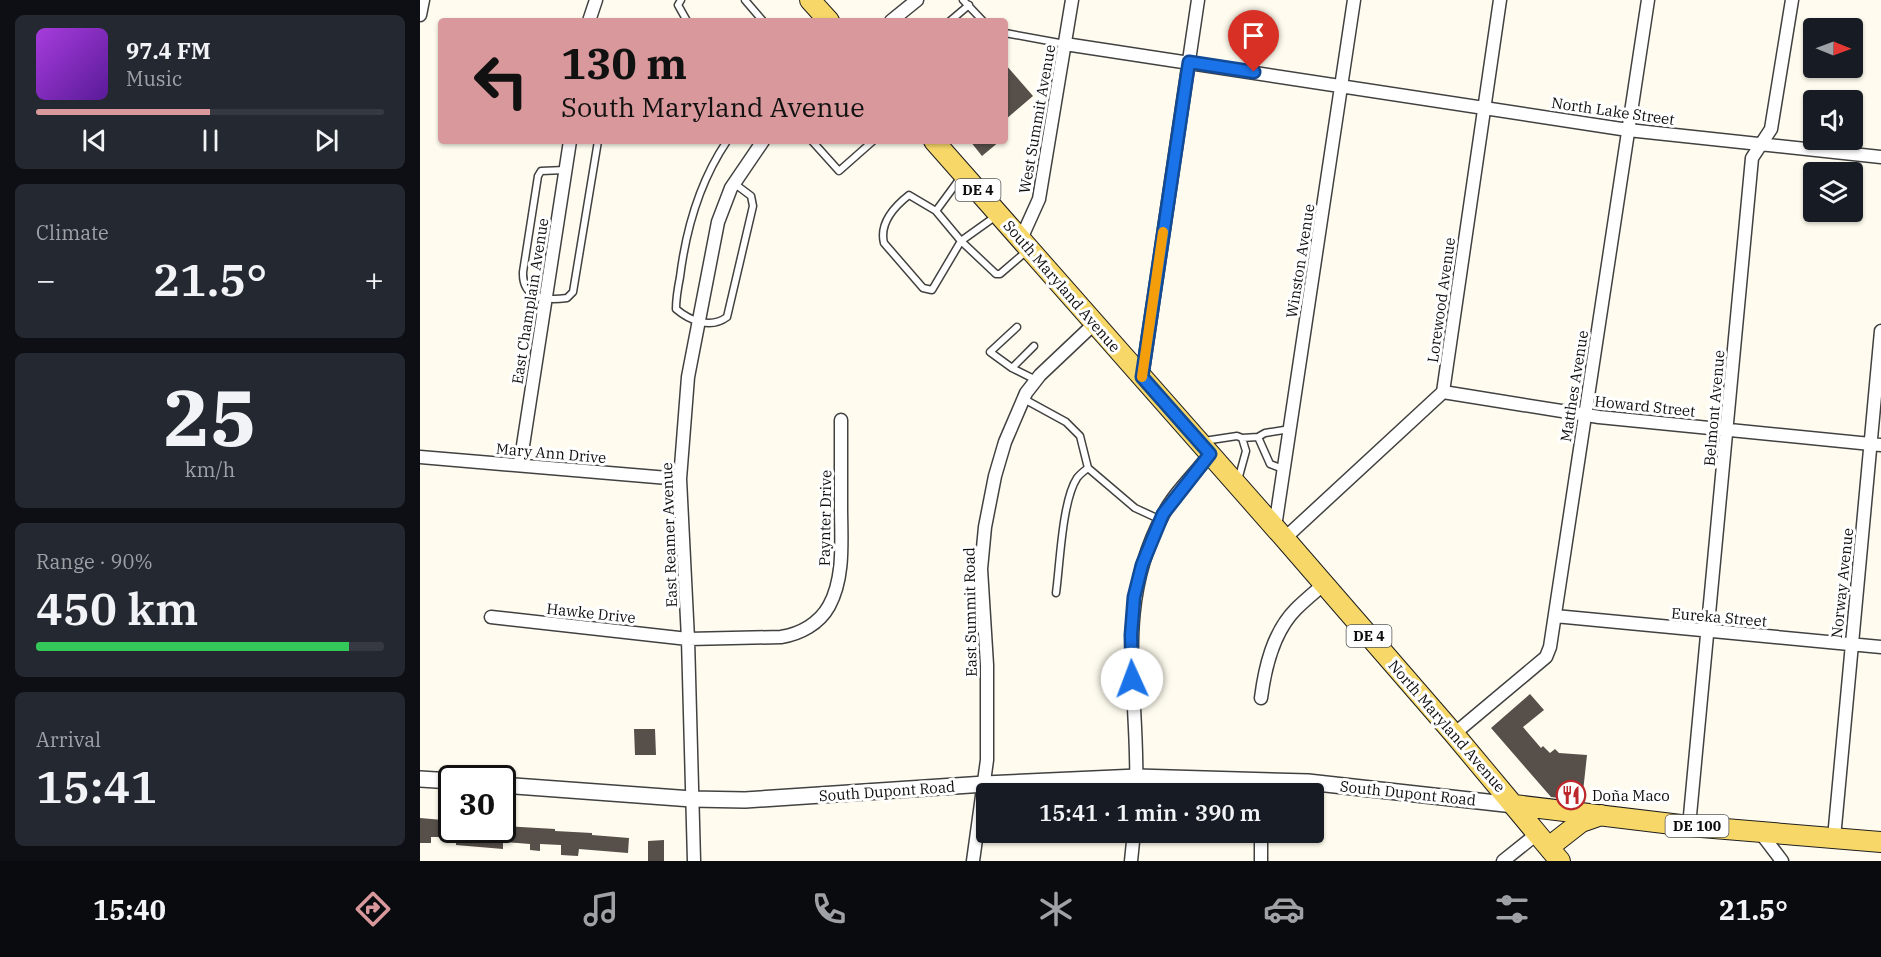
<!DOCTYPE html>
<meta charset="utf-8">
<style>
body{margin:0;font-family:"IBM Plex Serif",serif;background:#242831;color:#f1f3f6;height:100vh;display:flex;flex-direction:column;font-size:22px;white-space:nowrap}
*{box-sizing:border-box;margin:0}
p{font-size:20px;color:#9ea1a6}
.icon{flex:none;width:33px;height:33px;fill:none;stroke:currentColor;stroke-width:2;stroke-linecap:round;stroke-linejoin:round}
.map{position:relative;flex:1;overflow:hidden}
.side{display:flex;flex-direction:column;gap:15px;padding:15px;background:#0d0f14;width:420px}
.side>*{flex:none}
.guide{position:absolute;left:18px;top:18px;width:570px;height:126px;border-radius:6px;box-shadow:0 2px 4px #0004;background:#d9989b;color:#111;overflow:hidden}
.needle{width:39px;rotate:91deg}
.tools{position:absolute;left:1383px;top:18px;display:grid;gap:12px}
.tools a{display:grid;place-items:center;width:60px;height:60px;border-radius:6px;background:#171b24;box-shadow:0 2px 4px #0004;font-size:30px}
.speed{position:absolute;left:18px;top:765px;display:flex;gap:12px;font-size:30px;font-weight:700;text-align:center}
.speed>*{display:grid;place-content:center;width:78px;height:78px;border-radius:50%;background:#171b24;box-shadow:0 2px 4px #0004;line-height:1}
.speed .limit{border:3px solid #111;border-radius:9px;background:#fff;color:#111}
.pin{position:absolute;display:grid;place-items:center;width:51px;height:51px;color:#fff;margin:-62px -26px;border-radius:50% 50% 50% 0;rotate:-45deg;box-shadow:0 0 6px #0007}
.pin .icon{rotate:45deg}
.me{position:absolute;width:66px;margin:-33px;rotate:358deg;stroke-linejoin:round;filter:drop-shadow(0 0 4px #0008)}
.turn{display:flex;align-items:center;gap:21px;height:126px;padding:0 24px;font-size:27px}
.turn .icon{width:78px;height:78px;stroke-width:2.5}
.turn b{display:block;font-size:42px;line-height:51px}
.big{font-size:45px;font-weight:600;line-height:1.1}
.side .card{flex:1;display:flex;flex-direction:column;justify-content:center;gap:9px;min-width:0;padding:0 21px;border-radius:9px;background:#242831}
.side .dial{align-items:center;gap:0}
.dial b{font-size:78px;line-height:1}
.song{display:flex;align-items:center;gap:18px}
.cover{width:72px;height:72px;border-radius:9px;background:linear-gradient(135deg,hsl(280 70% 55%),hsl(270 70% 35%))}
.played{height:6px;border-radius:3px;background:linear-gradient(90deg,#d9989b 50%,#363941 50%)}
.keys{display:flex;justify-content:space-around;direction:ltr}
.heat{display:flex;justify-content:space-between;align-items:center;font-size:33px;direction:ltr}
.charge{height:9px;border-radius:4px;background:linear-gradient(90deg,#34c759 90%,#363941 0)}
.trip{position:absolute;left:556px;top:783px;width:348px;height:60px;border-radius:6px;background:#171b24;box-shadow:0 2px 4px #0004;font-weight:600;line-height:60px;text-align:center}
.tab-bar{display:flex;height:96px;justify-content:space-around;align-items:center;background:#090b0e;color:#9ea1a6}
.tab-bar .icon{width:42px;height:42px}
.tab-bar .selected{color:#d9989b}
.tab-bar b{font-size:27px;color:#f1f3f6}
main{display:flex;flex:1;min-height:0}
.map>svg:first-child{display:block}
.building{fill:#564f4a}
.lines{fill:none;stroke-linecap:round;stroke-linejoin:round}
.service-casing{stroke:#414141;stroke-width:9}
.minor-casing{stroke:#414141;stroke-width:15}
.tertiary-casing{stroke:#414141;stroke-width:18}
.primary-casing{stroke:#1f1f1f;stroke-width:22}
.service{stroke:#fff;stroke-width:6}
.minor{stroke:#fff;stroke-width:12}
.tertiary{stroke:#fff;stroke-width:15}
.primary{stroke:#f6d768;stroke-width:20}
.route-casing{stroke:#114b97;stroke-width:15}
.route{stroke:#1a73e8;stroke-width:10}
.slow{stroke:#f59e0b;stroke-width:10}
.labels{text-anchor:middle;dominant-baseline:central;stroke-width:6;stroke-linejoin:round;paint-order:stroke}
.shield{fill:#fff;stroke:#565656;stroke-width:1.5}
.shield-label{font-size:14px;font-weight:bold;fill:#0e0e0e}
.street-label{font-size:15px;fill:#0e0e0e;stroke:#fff}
.poi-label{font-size:15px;fill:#0e0e0e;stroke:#fff;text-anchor:start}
</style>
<main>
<section class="side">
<div class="card">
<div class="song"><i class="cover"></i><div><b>97.4 FM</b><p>Music</p></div></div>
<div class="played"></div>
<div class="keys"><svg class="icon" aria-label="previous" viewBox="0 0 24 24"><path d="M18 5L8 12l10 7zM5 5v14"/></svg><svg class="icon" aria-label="pause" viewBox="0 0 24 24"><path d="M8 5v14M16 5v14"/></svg><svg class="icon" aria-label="next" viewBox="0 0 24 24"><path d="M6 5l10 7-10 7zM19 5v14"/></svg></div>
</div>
<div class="card"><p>Climate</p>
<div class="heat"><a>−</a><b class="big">21.5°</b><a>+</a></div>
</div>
<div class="card dial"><b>25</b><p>km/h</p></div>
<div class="card"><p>Range · 90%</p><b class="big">450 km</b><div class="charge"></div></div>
<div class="card"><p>Arrival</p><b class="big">15:41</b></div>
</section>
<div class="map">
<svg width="1461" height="861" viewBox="0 0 1461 861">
<rect width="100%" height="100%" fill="#fffcef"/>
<path class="building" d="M585 64 613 96 585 120Z
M550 141H580L562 156Z
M1110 694 1124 710 1103 727 1121 748 1123 746 1130 753 1135 749 1139 753 1167 755 1162 801 1131 797 1071 728Z
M214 729H235L236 755H215Z
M0 818 23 820 22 837H11V843H0Z
M82 826 135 829V831L172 833V835L209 838 208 853 159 849 158 856 141 855V845L120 844V851L110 850V844L83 842V849L36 845V830H82Z
M244 840V861H228V841Z"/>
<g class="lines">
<g class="service-casing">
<path id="service" d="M261 0 258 5 267 21
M325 0 343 21
M543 0 563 21
M530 21 549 5
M585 33 645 44
M307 141C280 181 266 229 260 277 258 287 256 299 256 309 270 321 291 329 307 317L333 206 331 196 315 184
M392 141 419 171 453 141
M145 170 121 171 118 176 103 272C102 299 126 301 147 298L153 292 178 141
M541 177 516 211 541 241 576 216
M516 211 489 195C475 206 459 223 464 243L503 288 512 290 541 241 576 274H580L608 250
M597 327 570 352 592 368 616 380
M592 368 614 346
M604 399 646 422 660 436 668 468 715 508 741 520
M822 438 838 437
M784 441 817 436 822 438 826 451 818 480
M863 469 850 464 838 437 845 433 870 429
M636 593C640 564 642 501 657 478 660 474 664 471 668 468"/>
</g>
<g class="minor-casing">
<path id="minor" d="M0 15 3 0
M169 21 176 0
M471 21 497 0
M645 44 1208 130 1461 157
M601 239 619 199 652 0
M722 377 778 0
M1023 392 1179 417 1461 445
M0 457 260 479
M100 465 150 141
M855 527 934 0
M865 538 1023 392 1080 0
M1135 616 1461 647
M71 617 268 639 361 637C380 634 399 624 409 606 425 577 421 539 421 507 421 478 421 449 421 420
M841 698C845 667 853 632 876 609 885 600 895 592 904 584
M1034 734 1126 657 1130 647 1228 0
M716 794C720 694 692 610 743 515 754 493 775 474 790 454
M1269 826 1332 158 1351 129 1372 0
M1340 832 1362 861
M1414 838 1461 331
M274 861 268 639 260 479 268 377 298 222 311 188 343 141
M553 861 567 760V665L561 569 565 527 575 476 585 442 606 393 620 375 675 323
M711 861 714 832
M841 861V832
M1083 861 1118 833"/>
</g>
<g class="tertiary-casing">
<path id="tertiary" d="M0 779 32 781
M82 785 272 799 325 800 565 784 717 777 888 782 1094 805"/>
</g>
<g class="primary-casing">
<path id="primary" d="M390 0 409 21
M514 141 865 539 1034 734 1140 861
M1094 805 1269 826 1461 842
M1129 847 1161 822 1181 815"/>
</g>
<use href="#service" class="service"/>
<use href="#minor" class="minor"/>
<use href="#tertiary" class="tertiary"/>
<use href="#primary" class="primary"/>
</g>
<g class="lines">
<g class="route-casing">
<path id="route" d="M712 679 711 635 714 597 722 565 743 514 790 454 722 377 769 62 834 72"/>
</g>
<use href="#route" class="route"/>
<path class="slow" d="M722 377 743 232"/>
</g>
<defs>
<g id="restaurant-ring" transform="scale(1.5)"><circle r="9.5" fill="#fff" stroke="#bc282b" stroke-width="1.5"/><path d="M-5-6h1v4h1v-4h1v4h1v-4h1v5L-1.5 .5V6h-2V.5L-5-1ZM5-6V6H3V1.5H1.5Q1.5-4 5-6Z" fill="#bc282b"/></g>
</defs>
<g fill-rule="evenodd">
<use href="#restaurant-ring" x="1151" y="795"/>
</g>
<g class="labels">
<g class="shield">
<rect x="535.5" y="179" width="45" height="22" rx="4.5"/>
<rect x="926.5" y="625" width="45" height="22" rx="4.5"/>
<rect x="1245.5" y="815" width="63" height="22" rx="4.5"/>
</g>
<g class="shield-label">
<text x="558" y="190">DE 4</text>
<text x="949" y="636">DE 4</text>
<text x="1277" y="826">DE 100</text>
</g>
<g class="street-label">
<text transform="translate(1193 111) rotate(8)">North Lake Street</text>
<text transform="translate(617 119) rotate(-80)">West Summit Avenue</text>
<text transform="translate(880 261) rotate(-81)">Winston Avenue</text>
<text transform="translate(642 286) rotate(49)">South Maryland Avenue</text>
<text transform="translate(1021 300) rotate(-82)">Lorewood Avenue</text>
<text transform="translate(110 301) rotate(-81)">East Champlain Avenue</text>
<text transform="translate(1154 386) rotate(-81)">Matthes Avenue</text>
<text transform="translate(1225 406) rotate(6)">Howard Street</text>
<text transform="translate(1294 408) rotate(-85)">Belmont Avenue</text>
<text transform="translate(131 453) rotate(5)">Mary Ann Drive</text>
<text transform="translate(405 518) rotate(-89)">Paynter Drive</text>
<text transform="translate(249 535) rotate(-92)">East Reamer Avenue</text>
<text transform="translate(1422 583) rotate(-84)">Norway Avenue</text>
<text transform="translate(550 612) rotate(-91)">East Summit Road</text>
<text transform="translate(171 613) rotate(6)">Hawke Drive</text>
<text transform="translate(1299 617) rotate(5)">Eureka Street</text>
<text transform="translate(1027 726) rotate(49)">North Maryland Avenue</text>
<text transform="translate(467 791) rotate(-4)">South Dupont Road</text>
<text transform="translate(988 793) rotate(6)">South Dupont Road</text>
</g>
<g class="poi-label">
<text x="1172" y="795">Doña Maco</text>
</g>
</g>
</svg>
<div class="tools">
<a><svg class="needle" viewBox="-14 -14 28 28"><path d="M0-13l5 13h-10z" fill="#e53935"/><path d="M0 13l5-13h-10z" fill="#9ea1a6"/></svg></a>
<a><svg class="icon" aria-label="sound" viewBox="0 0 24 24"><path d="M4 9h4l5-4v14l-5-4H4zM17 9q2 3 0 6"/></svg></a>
<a><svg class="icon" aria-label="layers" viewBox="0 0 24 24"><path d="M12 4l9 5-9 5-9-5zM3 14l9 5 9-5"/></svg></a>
</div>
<div class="speed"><div class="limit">30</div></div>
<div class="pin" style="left:834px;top:72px;background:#d93025"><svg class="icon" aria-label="arrive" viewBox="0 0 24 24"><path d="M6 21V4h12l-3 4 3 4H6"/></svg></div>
<svg class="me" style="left:712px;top:679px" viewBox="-20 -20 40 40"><circle r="19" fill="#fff"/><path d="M0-13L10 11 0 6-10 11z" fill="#1a73e8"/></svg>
<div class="trip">15:41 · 1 min · 390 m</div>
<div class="guide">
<div class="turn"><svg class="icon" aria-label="left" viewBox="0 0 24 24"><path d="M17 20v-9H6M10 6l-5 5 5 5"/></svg><div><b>130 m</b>South Maryland Avenue</div></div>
</div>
</div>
</main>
<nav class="tab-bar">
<b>15:40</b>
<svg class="icon selected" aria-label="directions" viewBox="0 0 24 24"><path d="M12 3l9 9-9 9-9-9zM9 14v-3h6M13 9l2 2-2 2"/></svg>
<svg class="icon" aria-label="music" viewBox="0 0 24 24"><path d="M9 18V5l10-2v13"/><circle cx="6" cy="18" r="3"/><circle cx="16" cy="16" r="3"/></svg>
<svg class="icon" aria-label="phone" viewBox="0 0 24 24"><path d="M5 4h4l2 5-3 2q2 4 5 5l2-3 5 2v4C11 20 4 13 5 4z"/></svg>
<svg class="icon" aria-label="climate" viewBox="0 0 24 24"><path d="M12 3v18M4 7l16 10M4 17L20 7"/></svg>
<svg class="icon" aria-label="car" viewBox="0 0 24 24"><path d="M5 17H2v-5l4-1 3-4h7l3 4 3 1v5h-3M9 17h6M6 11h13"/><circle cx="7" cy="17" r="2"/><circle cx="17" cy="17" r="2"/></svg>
<svg class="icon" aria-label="filters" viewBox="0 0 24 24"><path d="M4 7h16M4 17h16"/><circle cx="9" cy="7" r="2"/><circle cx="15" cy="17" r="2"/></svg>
<b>21.5°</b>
</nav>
